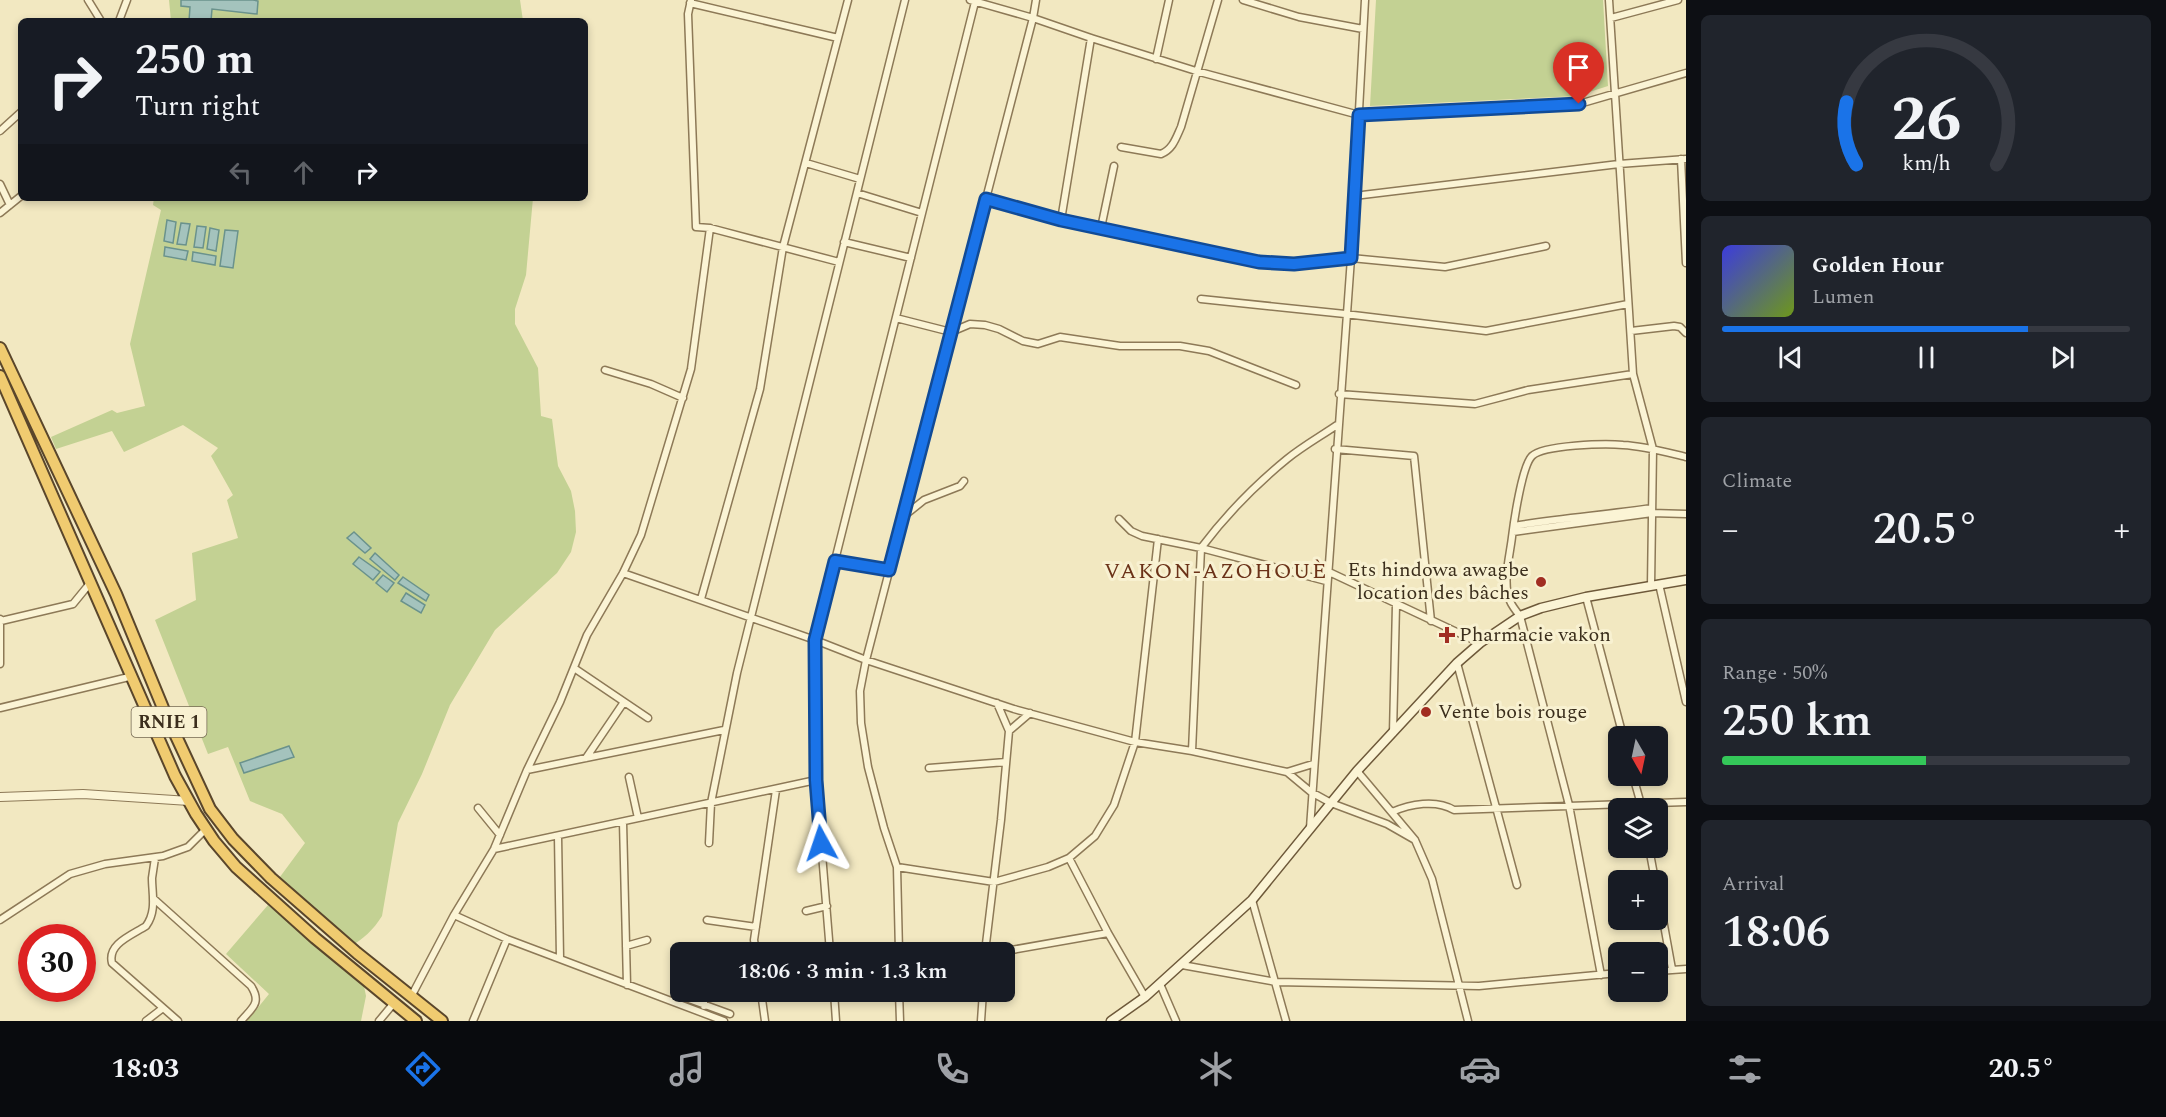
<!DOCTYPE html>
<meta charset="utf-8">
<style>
body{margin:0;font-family:Spectral,serif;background:#20242c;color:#f1f3f6;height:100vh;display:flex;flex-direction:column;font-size:22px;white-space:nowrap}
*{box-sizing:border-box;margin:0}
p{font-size:20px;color:#9ea1a6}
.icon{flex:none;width:33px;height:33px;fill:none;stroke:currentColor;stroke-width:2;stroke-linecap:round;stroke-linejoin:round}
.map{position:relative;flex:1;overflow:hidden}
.panel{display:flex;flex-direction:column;gap:15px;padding:15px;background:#0d0f14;width:480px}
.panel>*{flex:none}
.guide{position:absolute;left:18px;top:18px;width:570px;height:183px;border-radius:9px;box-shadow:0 3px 9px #0003;background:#171b24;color:#f1f3f6;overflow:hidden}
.needle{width:39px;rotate:171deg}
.controls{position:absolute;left:1608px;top:726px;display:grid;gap:12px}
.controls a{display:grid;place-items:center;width:60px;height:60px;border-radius:9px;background:#171b24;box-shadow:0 3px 9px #0003;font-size:30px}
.speed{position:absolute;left:18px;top:924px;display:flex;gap:12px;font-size:30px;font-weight:700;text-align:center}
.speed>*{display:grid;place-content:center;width:78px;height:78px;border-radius:50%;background:#171b24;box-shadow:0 3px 9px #0003;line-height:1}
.speed .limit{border:9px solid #d22;background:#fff;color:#111}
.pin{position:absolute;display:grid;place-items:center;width:51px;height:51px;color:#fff;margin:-62px -26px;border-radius:50% 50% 50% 0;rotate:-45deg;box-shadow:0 0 6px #0007}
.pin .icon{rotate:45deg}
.me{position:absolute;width:66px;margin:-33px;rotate:355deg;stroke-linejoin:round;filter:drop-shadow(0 0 4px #0008)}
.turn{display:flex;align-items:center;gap:21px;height:126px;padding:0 18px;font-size:27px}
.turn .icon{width:78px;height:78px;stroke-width:2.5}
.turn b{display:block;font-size:42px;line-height:51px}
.lanes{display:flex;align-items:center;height:57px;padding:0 18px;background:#0003;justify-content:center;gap:30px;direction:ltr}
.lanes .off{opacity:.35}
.big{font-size:45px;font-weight:600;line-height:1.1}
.panel .widget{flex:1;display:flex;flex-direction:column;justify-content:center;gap:9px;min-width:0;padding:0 21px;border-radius:9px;background:#20242c}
.panel .dial{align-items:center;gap:0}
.dial svg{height:156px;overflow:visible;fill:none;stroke:#363941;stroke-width:7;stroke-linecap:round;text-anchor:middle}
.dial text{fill:#f1f3f6;stroke:none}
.song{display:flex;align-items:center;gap:18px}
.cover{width:72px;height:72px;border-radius:9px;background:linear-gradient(135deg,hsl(240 70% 55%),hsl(80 70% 35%))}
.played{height:6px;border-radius:3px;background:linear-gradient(90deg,#1a73e8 75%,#363941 75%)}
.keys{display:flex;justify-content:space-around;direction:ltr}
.heat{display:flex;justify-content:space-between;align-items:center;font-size:33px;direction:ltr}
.charge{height:9px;border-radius:4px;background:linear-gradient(90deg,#34c759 50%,#363941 0)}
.trip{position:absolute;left:670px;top:942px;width:345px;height:60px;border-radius:9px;background:#171b24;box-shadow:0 3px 9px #0003;font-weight:600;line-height:60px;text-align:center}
.tabs{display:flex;height:96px;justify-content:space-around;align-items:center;background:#090b0e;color:#9ea1a6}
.tabs .icon{width:42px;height:42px}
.tabs .current{color:#1a73e8}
.tabs b{font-size:27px;color:#f1f3f6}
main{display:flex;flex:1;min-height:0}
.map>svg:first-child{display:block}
.green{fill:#c3d193}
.water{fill:#a4c3bd;stroke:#6a928c;stroke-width:1.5}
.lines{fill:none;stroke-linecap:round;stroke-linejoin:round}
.minor-casing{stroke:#8d7957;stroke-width:9}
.tertiary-casing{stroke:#8d7957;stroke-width:10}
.secondary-casing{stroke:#6e593a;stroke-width:11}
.trunk-casing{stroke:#5a462b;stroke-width:14}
.minor{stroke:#fbf4d5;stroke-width:6}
.tertiary{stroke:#fbf4d5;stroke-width:8}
.secondary{stroke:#fbf4d5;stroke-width:8}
.trunk{stroke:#f0cb70;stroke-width:10}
.route-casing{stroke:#114b97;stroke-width:15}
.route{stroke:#1a73e8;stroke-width:10}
.poi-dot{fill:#a12d21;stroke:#f8f1d1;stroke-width:2}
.labels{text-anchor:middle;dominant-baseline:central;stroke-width:6;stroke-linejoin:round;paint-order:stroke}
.shield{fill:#f8f1d1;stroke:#746852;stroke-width:1.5}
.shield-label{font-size:18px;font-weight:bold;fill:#3b2e1c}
.poi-label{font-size:20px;fill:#3b2e1c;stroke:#f8f1d1;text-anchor:start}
.quarter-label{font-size:22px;letter-spacing:1.5px;fill:#6b3218;stroke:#f8f1d1}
</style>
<main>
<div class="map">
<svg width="1686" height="1021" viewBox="0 0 1686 1021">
<rect width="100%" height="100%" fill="#f2e8c1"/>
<path class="green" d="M169 0H520L523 21H171Z
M1376 0H1603L1608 86 1577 96 1370 106Z
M154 198H533L526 275 515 309V324L538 368 541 416 552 419 558 466 571 491 575 511 576 532 571 552 557 573 495 630 450 705 422 774 398 823 382 916C373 930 364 939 349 947L274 885 305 843 282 814 250 801 228 747 208 754 155 620 196 600 192 553 238 538 227 500 233 495 211 456 218 448 183 425 124 452 112 431 56 449 51 437 112 410 117 413 145 406 130 344 161 210 153 205Z
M268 905 364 986 366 996 361 1021H247L269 994 226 954Z"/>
<path class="water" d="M181 0H253L258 1 257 14 212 9 211 21H189L190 7 181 6Z
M167 220 176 222 173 243 164 241Z
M181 223 190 224 186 245 177 244Z
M197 226 206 227 203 248 194 247Z
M210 228 219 230 216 251 207 249Z
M225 230 238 231 233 268 220 266Z
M165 247 188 251 186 260 164 256Z
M193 252 216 256 215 265 192 261Z
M354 532 371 548 365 553 347 538Z
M375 553 399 575 395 580 370 559Z
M359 557 380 572 373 580 353 564Z
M383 575 394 583 387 592 376 583Z
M403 577 429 595 426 601 398 583Z
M406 593 425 605 421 613 401 601Z
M289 746 294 757 244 773 240 763Z"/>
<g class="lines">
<g class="minor-casing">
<path id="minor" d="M88 0 101 21
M970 0 1033 18 1091 38 1196 71 1359 115 1579 104 1686 73
M1243 0 1299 17 1363 29
M1609 0 1633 374 1653 449 1651 586
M690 3 838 38
M1611 18 1678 0
M119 21 127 0
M1156 59 1169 0
M0 131 21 112
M1121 147 1161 154C1173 149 1176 138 1181 127L1218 0
M1681 159 1686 263
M806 163 860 179
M0 184 10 205
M857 193 922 213
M1354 196 1619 164 1686 159
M986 199 1061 220 1259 262 1294 264 1351 258 1445 267 1546 246
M0 213 21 196
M1061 220 1091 38
M710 228 839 262
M1101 228 1114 166
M844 242 911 258
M1201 299 1345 314 1486 331 1628 304
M896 318 951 332 970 324 985 325 999 329 1023 341 1038 344 1060 337 1120 346H1180L1209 351 1296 385
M1631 331 1674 326 1680 327 1686 333
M605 370 651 384 683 398
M1339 394 1475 404 1528 390 1633 374
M1335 449 1414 456 1431 621
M904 516 924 500 960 486 964 481
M1119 519 1131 531 1142 536 1201 548 1326 581
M1514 526C1559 518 1606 515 1652 508
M1513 532 1652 513 1686 514
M835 561 889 570
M1327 571 1480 643
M623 573 815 640 866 660 1014 709 1135 742 1192 751 1287 772 1311 792 1331 803 1387 824 1415 840
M1659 584 1686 702
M1586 597 1623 736
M701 599 760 389 783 247 848 0
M1 621 73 604 91 582
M1457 663 1517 885
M0 664V619
M574 668 648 718
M0 708 133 676
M1009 731 1030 713
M1393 733 1396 605
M1192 751 1201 548C1226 515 1255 485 1287 459 1303 446 1321 436 1337 425
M586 758 624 702
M929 768 1006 762
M527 770 724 730
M1357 771 1415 840 1432 879 1468 1021
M1287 772 1313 764
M1633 776 1642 808
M629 777 638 818
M478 808 500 835
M1392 812C1410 804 1436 799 1454 810L1686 802
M623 822 627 985
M1310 828 1351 258 1365 0
M558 836 560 958
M709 843 711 803 737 673 905 0
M1649 848 1655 880
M494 849 816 780
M155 858C154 865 153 871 152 878 152 894 157 911 146 926 132 935 107 944 112 963L178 1021
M1069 858 1108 933 1145 997
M897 867 994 882 1048 867 1069 858 1095 836 1114 805 1135 742 1158 539
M1658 892 1672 969
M154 899 251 986C262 1003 252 1008 241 1021
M1252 900 1286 1021
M806 911 827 906
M454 915 507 939 724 1021
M0 920 70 874 105 864 163 856 188 847 206 829
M707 920 756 927
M626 946 647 940
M756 952 754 940 776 790
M830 952 816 780 815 640 975 2
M899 952 897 867 884 828 868 767 861 723 860 691 866 660 1033 18 1036 0
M985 952 1001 820 1009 731 997 703
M1000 952 1108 933
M1182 965 1276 982 1479 986 1618 973
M1658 971 1686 969
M1601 975 1569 805 1520 616C1516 611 1512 606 1510 601 1502 583 1510 555 1512 537 1514 521 1522 466 1532 456 1543 445 1606 443 1623 445 1644 446 1665 452 1686 457
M1160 984 1176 1021
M761 992 765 1021
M834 992 836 1021
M899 992 900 1021
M412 995 454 915 494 849 527 770 560 702 587 635 623 573 641 535 691 369 710 228 696 227 688 14 691 0
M686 998 730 1014
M704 1006V992
M146 1021 163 1008
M379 1021 394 1003
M473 1021 507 939
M981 1021 983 992"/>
</g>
<g class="tertiary-casing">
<path id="tertiary" d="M0 797 83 794 189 801"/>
</g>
<g class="secondary-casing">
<path id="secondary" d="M1111 1021 1145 997 1252 900 1357 771 1457 663 1480 643 1520 616 1541 608 1586 597 1686 580"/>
</g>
<g class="trunk-casing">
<path id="trunk" d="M0 348 116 594 163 708 210 809 233 839 271 878 357 953 442 1021
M0 376 175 776 196 814 214 841 236 867 315 938 416 1021"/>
</g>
<use href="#minor" class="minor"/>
<use href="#tertiary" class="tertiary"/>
<use href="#secondary" class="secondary"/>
<use href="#trunk" class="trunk"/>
</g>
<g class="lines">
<g class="route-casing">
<path id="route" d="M821 843 816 780 815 640 835 561 889 570 986 199 1061 220 1259 262 1294 264 1351 258 1359 115 1579 104"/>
</g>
<use href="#route" class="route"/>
</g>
<g class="poi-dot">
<circle cx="1541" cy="582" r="6"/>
<path d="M1444 626h6v6h6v6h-6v6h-6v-6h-6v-6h6z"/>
<circle cx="1426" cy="712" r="6"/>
</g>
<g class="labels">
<rect class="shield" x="131.5" y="707" width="75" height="30" rx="4.5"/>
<g class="shield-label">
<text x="169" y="722">RNIE 1</text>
</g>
<g class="poi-label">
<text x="1529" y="570" text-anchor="end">Ets hindowa awagbe<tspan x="1529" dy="23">location des bâches</tspan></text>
<text x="1459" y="635">Pharmacie vakon</text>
<text x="1438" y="712">Vente bois rouge</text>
</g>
<g class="quarter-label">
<text x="1216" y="571">VAKON-AZOHOUÈ</text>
</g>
</g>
</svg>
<div class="controls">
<a><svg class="needle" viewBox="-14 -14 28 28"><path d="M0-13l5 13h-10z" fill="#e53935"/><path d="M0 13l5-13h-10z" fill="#9ea1a6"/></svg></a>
<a><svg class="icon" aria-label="layers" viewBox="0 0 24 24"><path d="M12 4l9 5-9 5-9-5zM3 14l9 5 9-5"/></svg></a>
<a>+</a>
<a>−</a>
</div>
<div class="speed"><div class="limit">30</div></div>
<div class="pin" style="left:1579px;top:104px;background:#d93025"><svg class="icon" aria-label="arrive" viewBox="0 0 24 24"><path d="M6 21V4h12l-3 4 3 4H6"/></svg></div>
<svg class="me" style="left:821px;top:843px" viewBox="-20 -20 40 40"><path d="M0-17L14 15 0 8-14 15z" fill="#1a73e8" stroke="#fff" stroke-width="4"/></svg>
<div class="trip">18:06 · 3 min · 1.3 km</div>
<div class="guide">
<div class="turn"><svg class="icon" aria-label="right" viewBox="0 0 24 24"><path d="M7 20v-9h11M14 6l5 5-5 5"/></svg><div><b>250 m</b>Turn right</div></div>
<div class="lanes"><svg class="icon off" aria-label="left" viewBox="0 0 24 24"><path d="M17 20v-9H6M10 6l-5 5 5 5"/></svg><svg class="icon off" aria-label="ahead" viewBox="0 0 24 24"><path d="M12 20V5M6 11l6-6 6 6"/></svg><svg class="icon" aria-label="right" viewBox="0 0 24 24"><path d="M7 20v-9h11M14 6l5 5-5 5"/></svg></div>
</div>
</div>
<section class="panel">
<div class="widget dial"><svg viewBox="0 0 100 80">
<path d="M14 69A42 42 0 1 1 86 69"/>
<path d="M14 69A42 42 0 0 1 9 37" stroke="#1a73e8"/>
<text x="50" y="56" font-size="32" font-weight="700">26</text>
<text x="50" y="72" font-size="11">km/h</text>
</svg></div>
<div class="widget">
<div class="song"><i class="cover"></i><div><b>Golden Hour</b><p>Lumen</p></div></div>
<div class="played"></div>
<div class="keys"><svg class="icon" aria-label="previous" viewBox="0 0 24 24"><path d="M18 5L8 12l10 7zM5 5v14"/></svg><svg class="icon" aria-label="pause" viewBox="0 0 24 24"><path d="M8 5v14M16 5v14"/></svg><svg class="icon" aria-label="next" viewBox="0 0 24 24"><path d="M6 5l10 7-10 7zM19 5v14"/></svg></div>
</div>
<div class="widget"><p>Climate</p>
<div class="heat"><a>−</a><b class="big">20.5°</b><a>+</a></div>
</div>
<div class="widget"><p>Range · 50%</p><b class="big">250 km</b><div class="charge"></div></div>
<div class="widget"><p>Arrival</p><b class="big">18:06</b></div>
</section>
</main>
<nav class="tabs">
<b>18:03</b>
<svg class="icon current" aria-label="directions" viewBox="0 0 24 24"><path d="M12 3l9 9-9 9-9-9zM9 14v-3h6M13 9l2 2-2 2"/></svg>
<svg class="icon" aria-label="music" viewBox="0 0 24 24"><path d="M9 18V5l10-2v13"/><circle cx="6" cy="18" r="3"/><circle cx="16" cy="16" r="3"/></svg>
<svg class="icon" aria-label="phone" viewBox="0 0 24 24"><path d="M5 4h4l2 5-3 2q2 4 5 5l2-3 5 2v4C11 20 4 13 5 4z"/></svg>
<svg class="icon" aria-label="climate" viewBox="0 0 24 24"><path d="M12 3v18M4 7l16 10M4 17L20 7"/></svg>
<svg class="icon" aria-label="car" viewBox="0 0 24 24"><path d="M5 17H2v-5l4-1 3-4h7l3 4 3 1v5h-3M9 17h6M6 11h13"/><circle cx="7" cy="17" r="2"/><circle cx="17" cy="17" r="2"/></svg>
<svg class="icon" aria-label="filters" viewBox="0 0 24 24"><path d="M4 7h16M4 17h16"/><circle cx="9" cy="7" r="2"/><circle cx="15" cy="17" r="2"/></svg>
<b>20.5°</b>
</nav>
